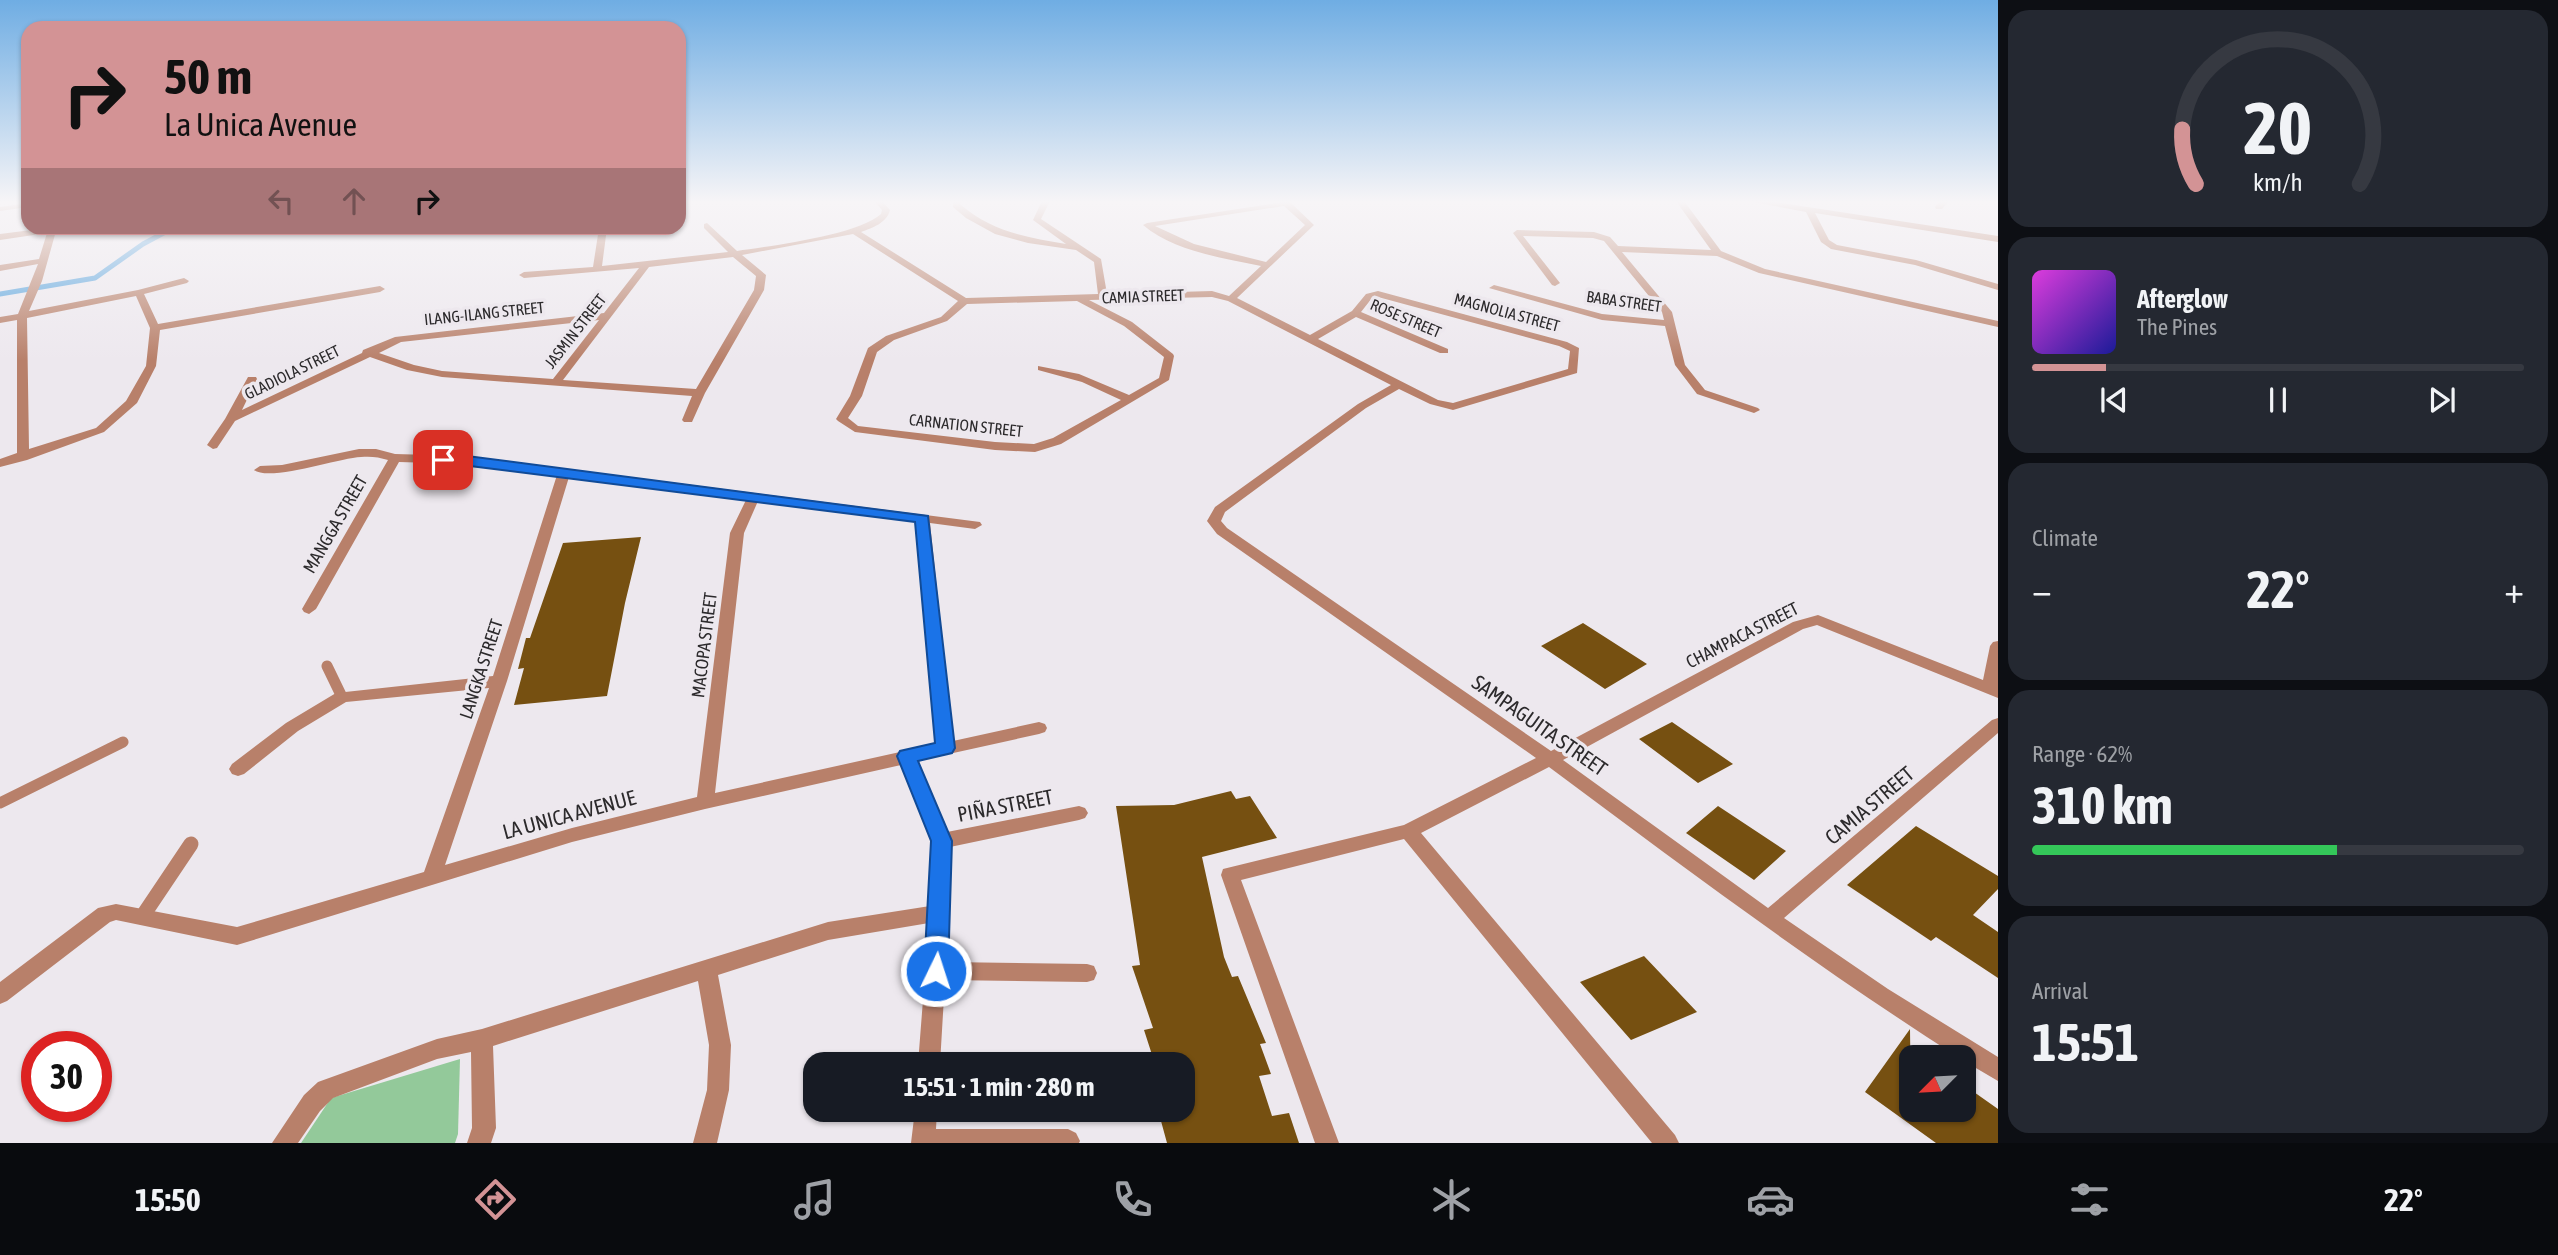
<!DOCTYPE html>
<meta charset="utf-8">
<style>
body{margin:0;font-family:"Asap Condensed",sans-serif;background:#242831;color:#f1f3f6;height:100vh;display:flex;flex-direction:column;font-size:26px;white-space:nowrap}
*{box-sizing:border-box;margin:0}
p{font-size:23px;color:#9ea1a6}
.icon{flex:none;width:38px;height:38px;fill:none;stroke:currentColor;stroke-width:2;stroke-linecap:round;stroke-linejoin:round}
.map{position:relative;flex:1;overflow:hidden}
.panel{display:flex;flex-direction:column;gap:10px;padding:10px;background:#0d0f14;width:560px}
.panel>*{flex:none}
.top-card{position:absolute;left:21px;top:21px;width:665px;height:214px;border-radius:21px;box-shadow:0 2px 5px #0004;background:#d39395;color:#111;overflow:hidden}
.needle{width:46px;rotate:246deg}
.tools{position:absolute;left:1899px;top:1045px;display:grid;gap:14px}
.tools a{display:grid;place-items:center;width:77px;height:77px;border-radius:14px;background:#171b24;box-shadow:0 2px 5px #0004;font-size:35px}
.speed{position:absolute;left:21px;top:1031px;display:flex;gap:14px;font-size:35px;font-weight:700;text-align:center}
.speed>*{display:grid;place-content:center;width:91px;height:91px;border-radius:50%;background:#171b24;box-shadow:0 2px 5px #0004;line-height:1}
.speed .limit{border:10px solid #d22;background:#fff;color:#111}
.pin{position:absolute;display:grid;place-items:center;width:60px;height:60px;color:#fff;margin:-30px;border-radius:14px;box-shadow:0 4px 10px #0006}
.me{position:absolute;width:77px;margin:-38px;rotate:4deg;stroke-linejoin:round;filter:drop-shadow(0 0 5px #0008)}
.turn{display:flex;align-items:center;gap:24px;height:147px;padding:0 28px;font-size:32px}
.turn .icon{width:91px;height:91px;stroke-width:2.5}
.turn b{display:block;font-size:49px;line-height:60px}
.lanes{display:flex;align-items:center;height:66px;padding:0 28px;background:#0003;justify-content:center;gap:35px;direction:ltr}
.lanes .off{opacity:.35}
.big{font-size:52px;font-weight:700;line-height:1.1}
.panel .card{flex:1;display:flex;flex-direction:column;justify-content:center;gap:10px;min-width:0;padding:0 24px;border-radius:21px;background:#242831}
.panel .dial{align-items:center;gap:0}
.dial svg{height:182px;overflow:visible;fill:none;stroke:#363941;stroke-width:7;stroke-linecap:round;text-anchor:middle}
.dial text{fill:#f1f3f6;stroke:none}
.song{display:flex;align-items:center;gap:21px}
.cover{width:84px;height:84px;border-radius:10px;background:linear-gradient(135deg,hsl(300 70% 55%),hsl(240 70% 35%))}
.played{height:7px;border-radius:4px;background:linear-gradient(90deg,#d39395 15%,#363941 15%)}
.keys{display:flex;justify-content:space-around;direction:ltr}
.heat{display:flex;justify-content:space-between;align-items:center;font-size:38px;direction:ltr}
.charge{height:10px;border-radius:5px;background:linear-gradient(90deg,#34c759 62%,#363941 0)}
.trip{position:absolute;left:803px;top:1052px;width:392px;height:70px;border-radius:21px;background:#171b24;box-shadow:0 2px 5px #0004;font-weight:700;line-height:70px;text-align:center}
.tab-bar{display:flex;height:112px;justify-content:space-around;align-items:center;background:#090b0e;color:#9ea1a6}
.tab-bar .icon{width:49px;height:49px}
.tab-bar .selected{color:#d39395}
.tab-bar b{font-size:32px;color:#f1f3f6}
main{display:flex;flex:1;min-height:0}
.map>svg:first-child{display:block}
.green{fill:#93c99a}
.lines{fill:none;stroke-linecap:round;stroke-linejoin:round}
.stream{stroke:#59a3dc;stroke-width:5}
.building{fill:#765011}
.service-far1{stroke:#b8806a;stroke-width:11}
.service{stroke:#b8806a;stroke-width:15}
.minor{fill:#b8806a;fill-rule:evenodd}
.route{fill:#1a73e8;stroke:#114b97;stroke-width:2}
.labels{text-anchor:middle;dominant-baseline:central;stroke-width:7;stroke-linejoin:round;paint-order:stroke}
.far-street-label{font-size:16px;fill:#2c2a2c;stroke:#ede8ee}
.street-label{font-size:18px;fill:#2c2a2c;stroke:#ede8ee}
.near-street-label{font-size:21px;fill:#2c2a2c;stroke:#ede8ee}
</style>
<main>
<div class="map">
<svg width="1998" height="1143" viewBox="0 0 1998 1143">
<rect width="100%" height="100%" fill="#ede8ee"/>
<path class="green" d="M460 1059 458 1134 455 1143H301L331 1098Z"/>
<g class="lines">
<path class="stream" d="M0 294 95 278 143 244 173 228"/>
</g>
<path class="building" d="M641 537 625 603 607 696 514 705 524 668 518 669 526 638H530L563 543Z
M1583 623 1647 664 1605 689 1541 646Z
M1672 722 1733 764 1698 783 1639 739Z
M1231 791 1236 799 1250 796 1277 838 1202 857 1224 957 1232 977 1238 976 1266 1043 1260 1044 1271 1074 1259 1076 1272 1116 1289 1113 1299 1143H1167L1158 1110H1183V1064H1155L1144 1030 1153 1028 1132 966 1140 965 1116 806 1174 805Z
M1718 806 1786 851 1754 880 1686 833Z
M1916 826 1998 876V889L1973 915 1998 932V978L1936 937 1931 941 1847 885Z
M1644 956 1697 1012 1631 1040 1580 982Z
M1910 1029 1911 1110H1964V1085L1998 1109V1143H1936L1865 1092Z"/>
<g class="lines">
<path class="service-far1" d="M327 666 342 697
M0 803 123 742"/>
<path class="service" d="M142 917 191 844"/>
<path class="minor" d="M874 201H882L890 210C887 223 872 228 861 232L966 298 1098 294 1094 262 1076 250 1028 243 995 234 966 218 953 207V201H961L960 204C992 232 1026 237 1066 244L1033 220 1042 201H1050L1041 219 1101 259 1107 294 1212 291 1229 296 1261 266C1222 258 1174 251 1143 225L1147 223 1289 201 1314 225 1237 298 1310 335 1352 311 1366 294 1378 291 1567 342 1579 348 1577 373 1453 410 1430 404 1399 389 1366 408 1225 512 1221 521 1227 528 1551 751 1793 622 1818 615 1983 680 1990 646 1993 642 1998 641V698L1817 625 1803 629 1563 760 1768 908 1992 720 1998 718V733L1784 918 1888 989 1998 1057V1081L1964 1061V1057H1958C1817 967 1683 867 1549 767L1421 833 1675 1135 1679 1143H1652L1404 839 1241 880 1339 1143H1315L1221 875 1223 869 1404 825 1536 758 1217 534 1207 521 1215 507 1358 404 1391 385 1228 301 1212 297 1089 300 1132 322 1173 354 1174 356 1169 380 1061 444 1035 452 995 450 855 432 838 421 836 419 850 396 868 348 886 336 941 317 958 301 853 234 742 255 766 275 764 290 705 393 692 422H684L682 420 692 396 442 377 407 370 370 357 235 421 217 448 213 449 207 445 225 419 248 377H256L257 379 242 410 362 353 363 350 395 337 604 313 639 268 524 278 519 275 524 272 593 267 599 228H607L602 266 728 252 704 228V224L707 223 737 251C771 246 858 235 881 214L882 210ZM1284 206 1305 225 1266 262 1194 244 1155 226ZM733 257 756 276 754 290 696 389 563 380 649 267ZM1378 297 1559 346 1570 351 1568 369 1453 403 1438 400 1318 339 1356 317 1440 353H1448V349L1361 312 1372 298ZM1077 301 1124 326 1164 357 1159 378 1129 395 1079 374 1038 366V370L1082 382 1121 400 1053 438 1034 444 995 442 858 426 848 418 862 396 877 352 894 340 947 321 967 304ZM599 320 553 379 442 371 414 365 379 353 401 342Z
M1676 201H1684L1721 251 1765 269 1998 321V327L1759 273 1717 256 1622 252 1672 312 1685 365 1705 390 1758 408 1760 410 1754 413 1697 394 1675 365 1665 326 1602 320 1489 288 1494 285 1602 314 1664 320 1662 312 1604 241 1593 238 1523 236 1560 283 1555 286 1552 285 1513 233 1517 230 1594 232 1610 237 1618 246 1711 250Z
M1748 201H1769L1998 236V242L1815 213 1829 240 1837 245 1916 260 1998 284V290L1915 265 1831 249 1821 242 1806 212Z
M1940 201H1949L1942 209H1936L1935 207Z
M28 203V207L0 211V207Z
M47 228H65L56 231 42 281 29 311 138 290 184 278 189 281 187 283 144 294 158 324 380 286 385 289 380 292 160 330 156 366 137 403 104 432 27 460 0 467V459L17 453V320L0 323V317L18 314 38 264 0 271V265L39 259 47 233 0 240V234ZM136 296 150 328 146 366 126 401 96 428 29 449 27 318Z
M359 449H376L395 454 467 456 980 522 982 525 975 529 930 523 953 741 1039 722 1045 724 1047 728 1045 732 1039 734 917 761 947 832 1079 806 1085 808 1088 813 1085 818 1079 820 950 847 947 962 1087 964 1094 966 1097 973 1094 980 1087 982 945 980 940 1064H918L929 923 828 940 718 975 731 1045 729 1090 717 1143H693L707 1090 709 1045 698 981 493 1046 496 1128 491 1143H467L472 1128 471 1052 437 1059 333 1098 320 1111 298 1143H272L304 1095 318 1082 437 1039 482 1029 828 922 930 906 932 841 901 765 705 809 572 842 237 945 116 920 110 922 7 1001 0 1004V982L98 908 116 904 237 927 424 872 489 688 346 702 298 731 244 774 238 776 232 774 229 769 232 764 286 723 336 693 493 676 557 475 467 464 399 462 316 609 309 614 304 612 302 609 388 460C379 457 370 456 361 457 338 458 270 482 254 470L260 466 282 465ZM569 477 746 500 730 533 697 797 572 828 445 865 507 681ZM758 501 917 521 936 744 715 793 744 533Z
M915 1110H937L936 1129H1068L1076 1133 1080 1141 1079 1143H911Z"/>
</g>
<linearGradient id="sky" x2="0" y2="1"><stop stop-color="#6fade3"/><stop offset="0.56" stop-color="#f7f5f7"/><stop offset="1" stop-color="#f7f5f7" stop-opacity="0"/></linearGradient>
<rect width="1998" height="361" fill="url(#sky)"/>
<path class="route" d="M443 455 467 456 928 516 955 748 952 753 918 761 952 841 948 971 944 979 936 982 928 979 924 971 931 841 897 756 900 751 935 743 915 522 438 462 436 460Z"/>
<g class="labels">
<g class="far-street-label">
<text transform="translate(1143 296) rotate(-2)">CAMIA STREET</text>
<text transform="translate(1624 301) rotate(8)">BABA STREET</text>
<text transform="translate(1507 312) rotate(15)">MAGNOLIA STREET</text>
<text transform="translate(484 313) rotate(-6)">ILANG-ILANG STREET</text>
<text transform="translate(1406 318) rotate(23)">ROSE STREET</text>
<text transform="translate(575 331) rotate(-52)">JASMIN STREET</text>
<text transform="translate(292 372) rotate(-26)">GLADIOLA STREET</text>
<text transform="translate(966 425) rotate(6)">CARNATION STREET</text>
</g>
<g class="street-label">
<text transform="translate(335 524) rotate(-60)">MANGGA STREET</text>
<text transform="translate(1742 635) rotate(-27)">CHAMPACA STREET</text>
<text transform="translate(704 645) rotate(-83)">MACOPA STREET</text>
<text transform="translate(481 669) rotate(-72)">LANGKA STREET</text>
</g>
<g class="near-street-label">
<text transform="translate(1540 725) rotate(35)">SAMPAGUITA STREET</text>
<text transform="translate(1005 805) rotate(-11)">PIÑA STREET</text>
<text transform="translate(1869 805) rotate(-40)">CAMIA STREET</text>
<text transform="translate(569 814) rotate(-15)">LA UNICA AVENUE</text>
</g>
</g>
</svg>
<div class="tools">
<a><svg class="needle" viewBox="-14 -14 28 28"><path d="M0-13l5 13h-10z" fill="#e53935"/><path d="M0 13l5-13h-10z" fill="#9ea1a6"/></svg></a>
</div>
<div class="speed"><div class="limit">30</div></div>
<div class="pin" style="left:443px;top:460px;background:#d93025"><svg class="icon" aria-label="arrive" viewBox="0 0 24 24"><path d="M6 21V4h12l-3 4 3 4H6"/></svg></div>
<svg class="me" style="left:936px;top:971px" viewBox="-20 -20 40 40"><circle r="17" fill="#1a73e8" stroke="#fff" stroke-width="3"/><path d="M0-11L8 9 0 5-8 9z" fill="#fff"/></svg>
<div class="trip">15:51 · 1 min · 280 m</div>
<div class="top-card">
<div class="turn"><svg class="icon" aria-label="right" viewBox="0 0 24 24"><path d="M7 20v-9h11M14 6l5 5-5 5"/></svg><div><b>50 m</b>La Unica Avenue</div></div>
<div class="lanes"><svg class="icon off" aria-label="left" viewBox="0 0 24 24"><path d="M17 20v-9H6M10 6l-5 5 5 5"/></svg><svg class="icon off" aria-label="ahead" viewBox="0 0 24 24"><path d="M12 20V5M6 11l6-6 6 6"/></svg><svg class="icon" aria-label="right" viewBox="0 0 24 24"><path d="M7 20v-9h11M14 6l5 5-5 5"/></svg></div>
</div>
</div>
<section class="panel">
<div class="card dial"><svg viewBox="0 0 100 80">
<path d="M14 69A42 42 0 1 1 86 69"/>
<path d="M14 69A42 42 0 0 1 8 45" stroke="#d39395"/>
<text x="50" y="56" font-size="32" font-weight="700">20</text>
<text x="50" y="72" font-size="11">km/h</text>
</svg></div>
<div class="card">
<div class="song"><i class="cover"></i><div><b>Afterglow</b><p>The Pines</p></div></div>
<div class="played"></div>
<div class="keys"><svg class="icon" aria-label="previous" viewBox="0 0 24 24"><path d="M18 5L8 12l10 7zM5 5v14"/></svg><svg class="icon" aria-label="pause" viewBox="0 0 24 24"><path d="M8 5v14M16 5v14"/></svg><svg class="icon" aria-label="next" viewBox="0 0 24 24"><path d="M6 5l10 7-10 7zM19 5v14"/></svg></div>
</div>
<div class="card"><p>Climate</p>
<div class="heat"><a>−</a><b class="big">22°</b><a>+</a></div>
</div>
<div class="card"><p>Range · 62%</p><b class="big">310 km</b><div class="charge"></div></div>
<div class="card"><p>Arrival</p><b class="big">15:51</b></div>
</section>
</main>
<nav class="tab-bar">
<b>15:50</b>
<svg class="icon selected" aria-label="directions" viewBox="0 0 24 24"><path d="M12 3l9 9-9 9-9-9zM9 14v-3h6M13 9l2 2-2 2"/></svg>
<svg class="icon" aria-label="music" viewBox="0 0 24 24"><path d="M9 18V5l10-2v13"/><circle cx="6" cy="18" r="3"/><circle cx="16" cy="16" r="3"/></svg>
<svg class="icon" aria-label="phone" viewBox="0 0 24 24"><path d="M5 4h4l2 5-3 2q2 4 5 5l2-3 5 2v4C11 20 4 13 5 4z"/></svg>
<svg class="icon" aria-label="climate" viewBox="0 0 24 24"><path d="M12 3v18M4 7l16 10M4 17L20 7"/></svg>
<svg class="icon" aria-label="car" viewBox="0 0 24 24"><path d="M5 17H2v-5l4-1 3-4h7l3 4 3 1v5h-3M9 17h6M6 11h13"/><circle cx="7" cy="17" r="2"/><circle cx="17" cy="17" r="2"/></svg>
<svg class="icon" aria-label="filters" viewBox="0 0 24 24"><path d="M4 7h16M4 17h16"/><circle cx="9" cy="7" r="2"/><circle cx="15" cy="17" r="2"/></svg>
<b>22°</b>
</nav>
